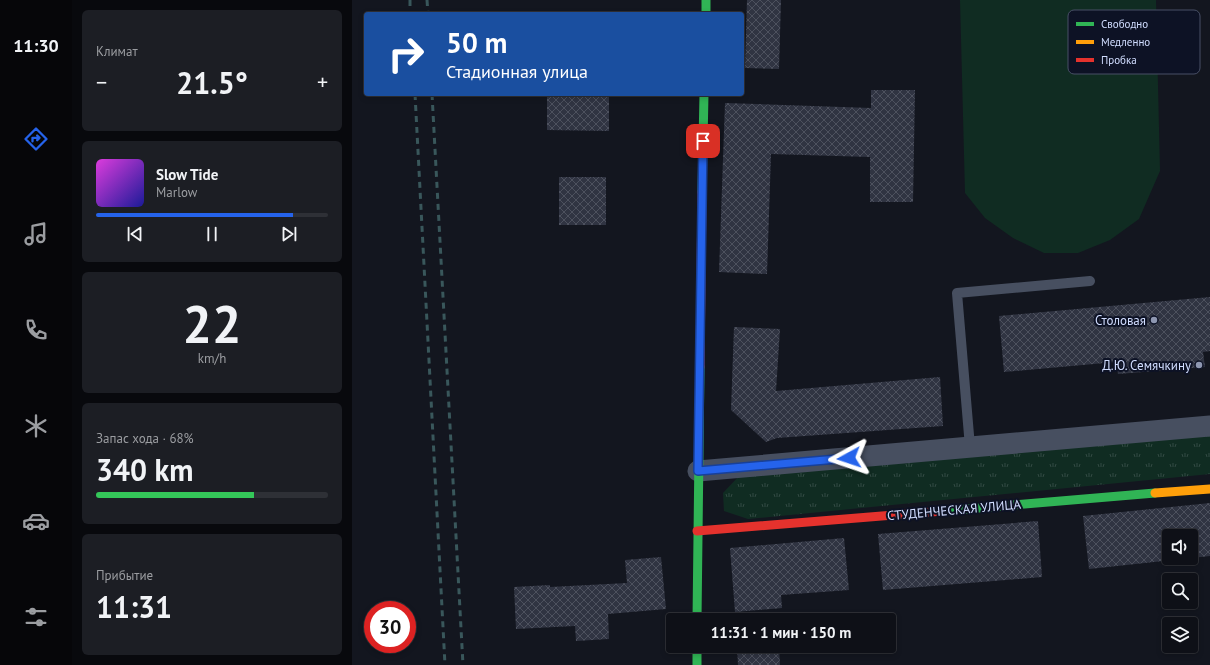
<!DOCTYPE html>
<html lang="ru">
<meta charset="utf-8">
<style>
body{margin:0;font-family:"PT Sans",sans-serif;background:#1c1e24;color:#f1f3f6;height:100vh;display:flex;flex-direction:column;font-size:15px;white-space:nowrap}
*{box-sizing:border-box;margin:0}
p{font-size:13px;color:#9b9da1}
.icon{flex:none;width:22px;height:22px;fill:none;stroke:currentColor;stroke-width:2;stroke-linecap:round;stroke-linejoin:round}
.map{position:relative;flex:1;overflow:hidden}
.details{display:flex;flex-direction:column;gap:10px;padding:10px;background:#08090d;width:280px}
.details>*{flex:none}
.hud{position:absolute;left:12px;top:12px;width:380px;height:84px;border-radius:4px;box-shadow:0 2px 6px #0003,0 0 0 1px #2e3036;background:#1a4fa0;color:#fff;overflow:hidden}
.buttons{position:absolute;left:810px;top:529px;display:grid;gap:8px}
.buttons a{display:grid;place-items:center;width:36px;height:36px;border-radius:4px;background:#0e1017;box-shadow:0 2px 6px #0003,0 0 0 1px #2e3036;font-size:20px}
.speed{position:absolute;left:12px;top:601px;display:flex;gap:8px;font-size:20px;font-weight:700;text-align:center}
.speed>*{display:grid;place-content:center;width:52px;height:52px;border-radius:50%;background:#0e1017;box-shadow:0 2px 6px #0003,0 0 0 1px #2e3036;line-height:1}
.speed .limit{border:6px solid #d22;background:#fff;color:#111}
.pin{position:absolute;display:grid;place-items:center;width:34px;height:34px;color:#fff;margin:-17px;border-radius:8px;box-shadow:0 2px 6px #0006}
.me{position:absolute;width:44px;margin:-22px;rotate:265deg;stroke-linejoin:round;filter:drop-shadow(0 0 3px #0008)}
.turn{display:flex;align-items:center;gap:14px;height:84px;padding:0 16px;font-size:18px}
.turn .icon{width:52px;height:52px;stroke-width:2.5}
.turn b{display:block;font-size:28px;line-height:34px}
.big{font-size:30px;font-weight:700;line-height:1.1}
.details .tile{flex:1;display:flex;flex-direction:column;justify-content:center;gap:6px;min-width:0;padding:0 14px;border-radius:6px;background:#1c1e24}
.details .dial{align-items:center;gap:0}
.dial b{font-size:52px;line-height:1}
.song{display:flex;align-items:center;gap:12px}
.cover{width:48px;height:48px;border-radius:6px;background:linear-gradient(135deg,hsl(300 70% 55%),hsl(240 70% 35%))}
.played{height:4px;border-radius:2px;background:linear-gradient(90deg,#2563eb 85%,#2e3036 85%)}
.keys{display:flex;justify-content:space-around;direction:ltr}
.heat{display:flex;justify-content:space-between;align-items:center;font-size:22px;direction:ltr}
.charge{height:6px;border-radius:3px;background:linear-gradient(90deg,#34c759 68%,#2e3036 0)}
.trip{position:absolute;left:314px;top:613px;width:230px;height:40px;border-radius:4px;background:#0e1017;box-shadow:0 2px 6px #0003,0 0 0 1px #2e3036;font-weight:700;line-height:40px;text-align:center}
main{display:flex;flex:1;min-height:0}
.tab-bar{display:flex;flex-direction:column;width:72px;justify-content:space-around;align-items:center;background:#060609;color:#9b9da1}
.tab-bar .icon{width:28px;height:28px}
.tab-bar .active{color:#2563eb}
.tab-bar b{font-size:18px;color:#f1f3f6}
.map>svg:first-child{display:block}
.grass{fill:url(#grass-tufts)}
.garden{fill:#102c22}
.building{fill:url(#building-cross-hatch);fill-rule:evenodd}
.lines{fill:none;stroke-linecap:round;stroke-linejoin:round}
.lane{stroke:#474f60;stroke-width:10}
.street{stroke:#474f60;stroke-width:21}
.fast{stroke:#30b455;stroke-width:9}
.slow{stroke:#ff9f0a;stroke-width:9}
.jam{stroke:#e5322d;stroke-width:9}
.rail{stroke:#39575b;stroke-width:3;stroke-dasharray:6 5;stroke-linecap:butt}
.route-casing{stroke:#184099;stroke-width:10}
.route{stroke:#2563eb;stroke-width:7}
.poi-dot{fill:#8e97b1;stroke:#0d1225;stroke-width:1.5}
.labels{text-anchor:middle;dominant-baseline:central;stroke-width:4;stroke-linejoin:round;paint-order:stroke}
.poi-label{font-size:13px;fill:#d1ddff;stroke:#0d1225;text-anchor:end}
.street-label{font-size:13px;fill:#d1ddff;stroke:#0d1225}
.key{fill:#0d1225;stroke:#484f66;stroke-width:1}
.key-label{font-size:11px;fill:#d1ddff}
</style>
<main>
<nav class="tab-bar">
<b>11:30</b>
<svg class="icon active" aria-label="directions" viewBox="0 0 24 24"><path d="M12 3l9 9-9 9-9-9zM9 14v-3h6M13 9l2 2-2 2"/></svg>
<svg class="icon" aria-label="music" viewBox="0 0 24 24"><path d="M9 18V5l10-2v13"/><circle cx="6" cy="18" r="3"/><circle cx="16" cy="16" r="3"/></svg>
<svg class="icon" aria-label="phone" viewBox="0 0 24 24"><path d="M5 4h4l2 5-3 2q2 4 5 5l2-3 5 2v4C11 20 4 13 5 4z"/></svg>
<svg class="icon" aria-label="climate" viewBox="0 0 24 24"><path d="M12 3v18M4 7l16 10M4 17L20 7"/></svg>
<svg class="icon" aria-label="car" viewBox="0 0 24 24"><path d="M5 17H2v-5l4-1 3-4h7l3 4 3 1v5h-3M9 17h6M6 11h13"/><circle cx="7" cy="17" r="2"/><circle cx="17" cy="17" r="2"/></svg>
<svg class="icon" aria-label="filters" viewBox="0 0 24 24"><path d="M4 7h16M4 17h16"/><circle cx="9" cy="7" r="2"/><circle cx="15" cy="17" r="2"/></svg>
</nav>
<section class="details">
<div class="tile"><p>Климат</p>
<div class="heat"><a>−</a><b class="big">21.5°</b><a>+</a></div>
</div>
<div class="tile">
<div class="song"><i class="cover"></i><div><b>Slow Tide</b><p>Marlow</p></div></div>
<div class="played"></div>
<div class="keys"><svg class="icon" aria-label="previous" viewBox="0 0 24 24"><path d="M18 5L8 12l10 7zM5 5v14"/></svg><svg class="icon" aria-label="pause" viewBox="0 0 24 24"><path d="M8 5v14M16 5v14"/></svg><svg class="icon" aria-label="next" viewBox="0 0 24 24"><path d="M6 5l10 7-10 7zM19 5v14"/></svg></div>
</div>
<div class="tile dial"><b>22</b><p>km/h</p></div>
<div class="tile"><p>Запас хода · 68%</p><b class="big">340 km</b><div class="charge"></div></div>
<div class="tile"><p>Прибытие</p><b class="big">11:31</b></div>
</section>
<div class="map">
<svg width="858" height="665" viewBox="0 0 858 665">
<defs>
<pattern id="grass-tufts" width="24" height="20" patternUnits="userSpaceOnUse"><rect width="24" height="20" fill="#102c22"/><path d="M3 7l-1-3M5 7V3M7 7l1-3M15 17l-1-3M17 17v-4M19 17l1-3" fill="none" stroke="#324a43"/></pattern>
<pattern id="building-cross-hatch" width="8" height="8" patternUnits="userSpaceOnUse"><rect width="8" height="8" fill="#303442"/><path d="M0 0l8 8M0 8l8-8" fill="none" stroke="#4d515e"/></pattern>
</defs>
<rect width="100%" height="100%" fill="#13161f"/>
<path class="grass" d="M858 433V474L396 519 372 511 371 493 388 475Z"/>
<path class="garden" d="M608 0H804L808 171 787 219 758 240 726 253H692L661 238 633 218 613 193Z"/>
<path class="building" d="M395 0H429L427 69 393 68Z
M519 90H563L561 202H518V157L419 154 415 274 367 272 373 103 519 108Z
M195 94H257V131L195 130Z
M207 177H254V225H207Z
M858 297V351L851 352 853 367 766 374 764 362 652 372 647 316Z
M382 327 428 329 424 391 588 377 591 426 425 438 414 442 379 410Z
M858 503V556L737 569 731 516ZM817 536H839V558H817Z
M686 521 690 577 531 590 526 534Z
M492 538 497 590 429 595 430 608 383 612 378 548Z
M309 557 314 609 256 614 257 639 224 641 223 626 164 629 162 587 198 585V587L275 583 273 560Z
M385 646H427L428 665H386Z"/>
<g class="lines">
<path class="lane" d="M618 447 605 293 738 281"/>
<path class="street" d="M346 471 858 426"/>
<path class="fast" d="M354 0V14
M350 192 352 94
M591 511 803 493
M345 620 348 367
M345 646V665"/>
<path class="slow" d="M803 493 858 489"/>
<path class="jam" d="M348 367 350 192
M345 531 591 511"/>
<path class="rail" d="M58 0V14
M75 0 76 14
M63 94 93 665
M80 94 111 665"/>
</g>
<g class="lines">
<g class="route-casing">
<path id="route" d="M351 141 346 471 497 458"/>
</g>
<use href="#route" class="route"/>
</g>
<g class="poi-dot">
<circle cx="802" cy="320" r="4"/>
<circle cx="847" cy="365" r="4"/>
</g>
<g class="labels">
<g class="poi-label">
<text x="794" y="320">Столовая</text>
<text x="839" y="365">Д.Ю. Семячкину</text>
</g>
<g class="street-label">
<text transform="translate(602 510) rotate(-5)">СТУДЕНЧЕСКАЯ УЛИЦА</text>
</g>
</g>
<rect x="716" y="10" width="132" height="64" rx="6" class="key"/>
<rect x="724" y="22" width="18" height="4" fill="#30b455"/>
<rect x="724" y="40" width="18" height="4" fill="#ff9f0a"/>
<rect x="724" y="58" width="18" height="4" fill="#e5322d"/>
<g class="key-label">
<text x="749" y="28">Свободно</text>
<text x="749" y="46">Медленно</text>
<text x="749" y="64">Пробка</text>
</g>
</svg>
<div class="buttons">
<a><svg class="icon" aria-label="sound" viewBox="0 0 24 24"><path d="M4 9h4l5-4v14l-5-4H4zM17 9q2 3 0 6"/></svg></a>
<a><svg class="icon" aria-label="search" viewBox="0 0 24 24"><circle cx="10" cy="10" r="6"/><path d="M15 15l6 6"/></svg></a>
<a><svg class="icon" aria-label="layers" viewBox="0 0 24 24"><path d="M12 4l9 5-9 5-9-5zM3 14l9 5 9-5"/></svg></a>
</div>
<div class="speed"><div class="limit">30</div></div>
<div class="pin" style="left:351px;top:141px;background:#d93025"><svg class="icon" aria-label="arrive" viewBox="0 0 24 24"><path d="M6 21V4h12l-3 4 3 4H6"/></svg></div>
<svg class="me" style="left:497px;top:458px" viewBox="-20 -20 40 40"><path d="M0-17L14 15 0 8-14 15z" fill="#2563eb" stroke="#fff" stroke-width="4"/></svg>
<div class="trip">11:31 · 1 мин · 150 m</div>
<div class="hud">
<div class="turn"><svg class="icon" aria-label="right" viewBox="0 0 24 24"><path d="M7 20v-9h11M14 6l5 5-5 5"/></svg><div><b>50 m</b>Стадионная улица</div></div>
</div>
</div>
</main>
